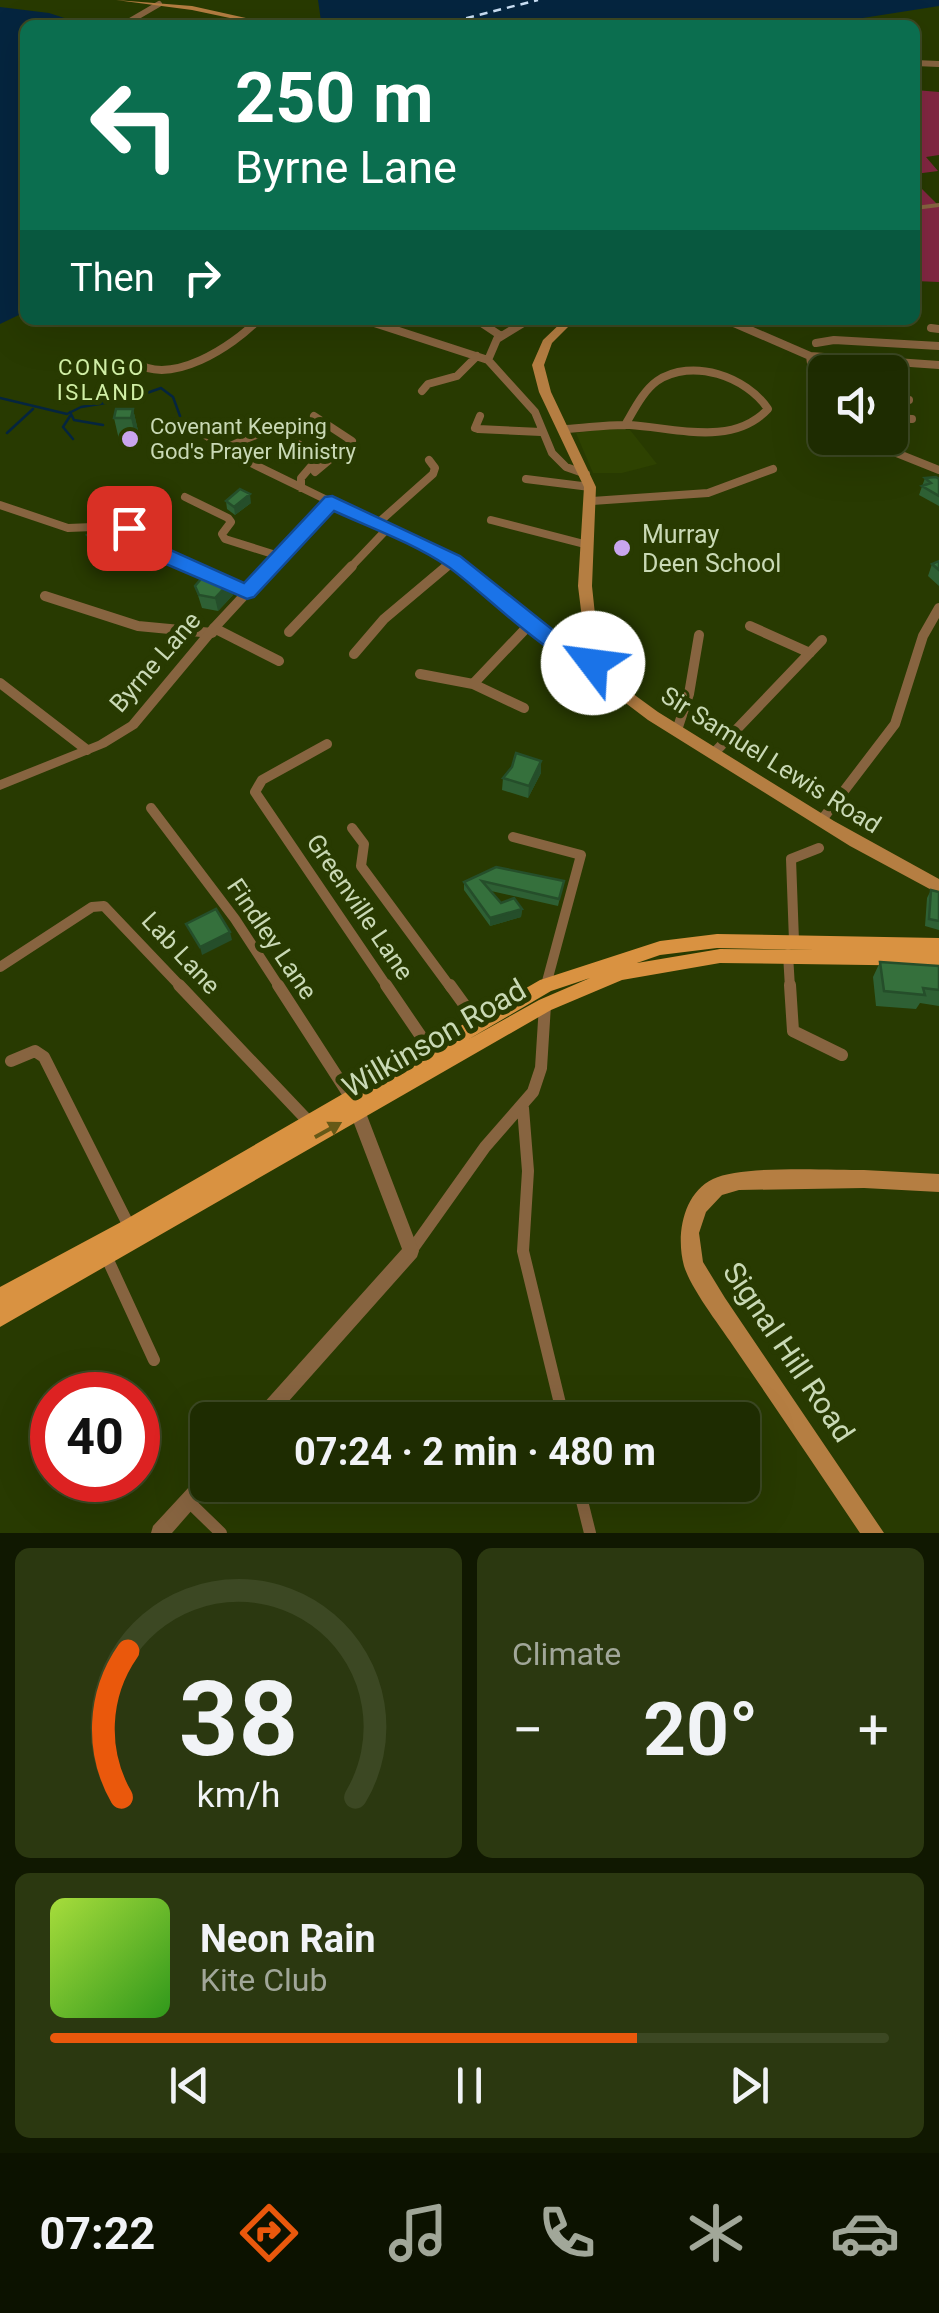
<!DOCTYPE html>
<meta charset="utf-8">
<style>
body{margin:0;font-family:Roboto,sans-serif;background:#2b3810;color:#f1f3f6;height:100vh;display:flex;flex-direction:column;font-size:38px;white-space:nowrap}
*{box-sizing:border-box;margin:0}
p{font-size:32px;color:#a1a799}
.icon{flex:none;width:55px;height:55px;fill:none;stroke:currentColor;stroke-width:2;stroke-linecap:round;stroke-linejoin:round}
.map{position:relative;height:1533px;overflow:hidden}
.details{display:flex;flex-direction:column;gap:15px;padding:15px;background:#101801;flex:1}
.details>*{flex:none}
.banner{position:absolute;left:20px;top:20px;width:900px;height:305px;border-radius:15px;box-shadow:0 10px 40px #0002,0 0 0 2px #3c4823;background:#0b6e4f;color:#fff;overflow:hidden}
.controls{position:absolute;left:808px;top:355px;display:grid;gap:20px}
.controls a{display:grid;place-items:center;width:100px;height:100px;border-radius:15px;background:#1e2c01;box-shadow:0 10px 40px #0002,0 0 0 2px #3c4823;font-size:50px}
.speed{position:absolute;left:30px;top:1372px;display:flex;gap:20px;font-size:50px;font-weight:700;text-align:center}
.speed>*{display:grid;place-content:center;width:130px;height:130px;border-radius:50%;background:#1e2c01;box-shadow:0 10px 40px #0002,0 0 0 2px #3c4823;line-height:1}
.speed .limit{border:15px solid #d22;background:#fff;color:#111}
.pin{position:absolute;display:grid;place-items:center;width:85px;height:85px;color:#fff;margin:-42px;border-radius:20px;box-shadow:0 5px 15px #0006}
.me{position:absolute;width:110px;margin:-55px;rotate:300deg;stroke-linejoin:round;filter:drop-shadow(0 0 8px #0008)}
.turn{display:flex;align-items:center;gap:35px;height:210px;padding:0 50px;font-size:45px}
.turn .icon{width:130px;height:130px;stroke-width:2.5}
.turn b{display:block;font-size:70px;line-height:85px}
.then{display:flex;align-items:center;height:95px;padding:0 50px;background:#0003;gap:20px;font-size:38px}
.big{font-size:75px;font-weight:700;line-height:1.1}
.details .widget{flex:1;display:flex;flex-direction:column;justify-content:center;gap:15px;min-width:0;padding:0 35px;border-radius:15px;background:#2b3810}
.details .dial{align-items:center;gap:0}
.dial svg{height:260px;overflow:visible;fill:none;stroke:#3c4823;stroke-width:7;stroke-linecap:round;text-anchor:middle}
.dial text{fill:#f1f3f6;stroke:none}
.song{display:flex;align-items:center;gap:30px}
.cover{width:120px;height:120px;border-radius:15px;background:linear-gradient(135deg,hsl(80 70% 55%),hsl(110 70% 35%))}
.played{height:10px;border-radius:5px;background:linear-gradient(90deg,#ea580c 70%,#3c4823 70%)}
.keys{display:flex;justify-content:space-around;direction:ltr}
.heat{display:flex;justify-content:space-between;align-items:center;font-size:55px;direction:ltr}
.details .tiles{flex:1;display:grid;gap:15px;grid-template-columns:1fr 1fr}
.widget:last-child{grid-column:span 2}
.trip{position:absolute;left:190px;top:1402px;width:570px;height:100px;border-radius:15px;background:#1e2c01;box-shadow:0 10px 40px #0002,0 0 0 2px #3c4823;font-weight:700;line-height:100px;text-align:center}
.tab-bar{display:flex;height:160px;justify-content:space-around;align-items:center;background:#0c1200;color:#a1a799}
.tab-bar .icon{width:70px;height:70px}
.tab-bar .selected{color:#ea580c}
.tab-bar b{font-size:45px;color:#f1f3f6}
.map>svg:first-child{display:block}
.built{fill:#2e4201}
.green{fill:#832742}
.water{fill:#05253f}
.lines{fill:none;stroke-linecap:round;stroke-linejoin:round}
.stream{stroke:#05253f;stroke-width:2.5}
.ferry{stroke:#cbe0f5;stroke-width:2.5;stroke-dasharray:8 6;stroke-linecap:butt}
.minor-far3{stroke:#876440;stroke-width:6}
.minor-far2{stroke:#876440;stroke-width:8}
.minor-far1{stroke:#876440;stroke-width:10}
.minor{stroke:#876440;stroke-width:12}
.tertiary{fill:#876440;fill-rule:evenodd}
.secondary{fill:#b57e42;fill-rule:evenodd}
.primary{fill:#d99241;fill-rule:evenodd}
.wall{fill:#2e6034}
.shaded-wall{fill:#254e2a}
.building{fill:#35703c;stroke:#254e2a;stroke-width:2.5}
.oneway{fill:#665917}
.route{fill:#1a73e8;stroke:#114b97;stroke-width:2.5}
.poi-dot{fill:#c9a5ee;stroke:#283a01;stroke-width:4}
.labels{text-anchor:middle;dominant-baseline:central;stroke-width:10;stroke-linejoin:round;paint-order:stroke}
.far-neighbourhood-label{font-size:22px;letter-spacing:2.5px;fill:#d1efa6;stroke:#283a01}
.far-poi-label{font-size:22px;fill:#c9d9b5;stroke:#283a01;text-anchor:start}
.poi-label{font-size:25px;fill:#c9d9b5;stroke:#283a01;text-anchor:start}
.street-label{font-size:25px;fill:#c9d9b5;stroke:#283a01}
.near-street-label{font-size:30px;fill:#c9d9b5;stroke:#283a01}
</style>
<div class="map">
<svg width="939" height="1533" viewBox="0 0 939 1533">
<rect width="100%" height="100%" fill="#283a01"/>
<path class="built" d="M603 429 630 430 657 464 622 473H593L576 433Z"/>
<path class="green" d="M915 90 939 92V155L926 157 938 171 915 174Z
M915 182 939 206V282L915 281Z"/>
<path class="water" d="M318 0H939V6L818 25H326L321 21Z
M0 7 49 13 86 25H25V312L0 324Z"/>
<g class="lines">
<path class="stream" d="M0 398 67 414 81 407 130 399 161 388 173 397 180 416
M70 412 74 420 103 425
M70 416 63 427 73 439
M7 433 33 409"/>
<path class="ferry" d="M439 25 538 0"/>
<path class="minor-far3" d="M123 25 159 4
M915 63 939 64"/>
<path class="minor-far2" d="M365 320 488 360 535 412 552 453 566 467 586 474
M477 320 501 336
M727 320 810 356 939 365
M931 328 939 329
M816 343 834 340 939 346
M810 356 819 423 825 426
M488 360 497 339 528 320
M135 362C171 387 233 346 258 320
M422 391 428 384 457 376 477 356
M890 399 909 400
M314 416 352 441 315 472
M480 416 475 428 478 429 541 432
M890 418 912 419
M566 429C587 428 609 424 630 425 676 428 732 447 768 409 747 377 692 357 657 381 643 391 634 410 625 425
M197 430 251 463 331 502
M859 438 939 470
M226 448C277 424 272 428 319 457L301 478V488
M526 479 590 487
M185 497 228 518 231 522 222 534 225 539 279 556
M592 501 708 493 773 469
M0 505 68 528 93 527 116 536 123 525 161 554 194 569
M491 520 588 545
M378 523 433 474 435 468 429 460
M101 560 141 542
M349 569 388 528
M444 569 453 561"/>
<path class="minor-far1" d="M189 566 247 592
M45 596 138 626 212 633
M750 626 810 653
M214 628 279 661
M289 632 352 566
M354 654 384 619 447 566
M420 674 473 684 524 708
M0 683 87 750
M473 684 531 623
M677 730 689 694 699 635
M327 744 262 780 255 792 388 988
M714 753 822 640
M151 808 235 919 280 988
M821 821 895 724 923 636 939 608
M352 828 364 844 361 866 451 988
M513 837 581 855 546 985
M794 941 791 859 819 848
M788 954 790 988
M0 967 92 907 104 906 182 988"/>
<path class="minor" d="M179 985 309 1122
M278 985 351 1098
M386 985 431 1051
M450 985 479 1025
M790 985 793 1031 842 1055
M11 1061 35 1051 44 1057 130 1228
M523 1108 528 1171 523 1251 564 1420
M411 1251 485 1147 533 1092 541 1068 545 1005
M107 1258 154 1360
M317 1485 322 1489
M578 1485 590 1533
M188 1501 221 1533"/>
<path class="tertiary" d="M939 203V207L915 210V206Z
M331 499 457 558 564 644 597 660 599 663 597 666H589L556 650 449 564 332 507 218 631 137 728 106 747 0 790V780L98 741 129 722 210 625 327 500Z
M355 1098 360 1100 363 1105 419 1251 417 1257 272 1420H251L254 1414 402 1249 347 1105 350 1100Z
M208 1470V1485H214L172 1533H151L153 1526 202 1473Z"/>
<path class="secondary" d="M116 0 192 6 278 25H263L192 10Z
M564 320H575L552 343 544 365 551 392 596 487 592 586 600 662 625 688 658 712 834 821 939 879V894L850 846 648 720 615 695 588 667 578 586 584 487 539 392 532 365 543 340Z
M864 1170 939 1174V1192L864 1188 739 1190 722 1195 706 1212 699 1233 703 1262 725 1298 884 1533H860C819 1472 778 1411 736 1350 721 1327 692 1291 684 1266 676 1237 682 1194 713 1179 741 1165 829 1170 864 1170Z"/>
<path class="primary" d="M717 934 939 938V966L720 963 622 980 551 1010 0 1327V1287L123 1221 540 980 660 941ZM717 948 816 950 720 949 637 963 660 955ZM590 978 539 1000 469 1039 551 991Z"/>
</g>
<path class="wall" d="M133 409 139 435 137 444H120L114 418Z
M925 478 939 479V506L919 495Z
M226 501 251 503 235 515 227 509Z
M87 535 110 538 112 547 100 552 90 544Z
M939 561V586L928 576 932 564Z
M195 586 233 595 218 611 202 608Z
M541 761V773L528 798 502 790 503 778Z
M564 881 558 906 491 891 501 903 522 909 521 917 490 926 464 890V882Z
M931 890 939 892V930L925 926 927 898Z
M880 962 939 966V1006L920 1003 916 1009 876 1006 873 977Z"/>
<path class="shaded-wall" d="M133 409 139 435 137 444 131 418Z
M250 494 251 503 235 515 234 507Z
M110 538 112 547 100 552 97 544Z
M230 582 233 595 218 611 215 598Z
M541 761V773L528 798 529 786Z
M522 909 521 917 490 926V918Z
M230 932 232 940 202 955 200 947Z"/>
<path class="building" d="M116 409H133L131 418H114Z
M936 477 939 479V496L922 486 931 483 925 478Z
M240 489 250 494 234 507 226 501Z
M98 529 110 538 97 544 87 535Z
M939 561V570L932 564Z
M207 572 230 582 215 598 199 595 195 586Z
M516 753 541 761 529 786 503 778 512 767Z
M496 867 564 881 559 899 482 881 501 903 514 898 522 909 490 918 464 882Z
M931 890 939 892V921L929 919Z
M216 909 230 932 200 947 186 924Z
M880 962 939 966V990L923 988 925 995 884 991Z"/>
<defs><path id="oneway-solid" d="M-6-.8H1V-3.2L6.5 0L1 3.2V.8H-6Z" transform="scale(2.5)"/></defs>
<use class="oneway" href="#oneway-solid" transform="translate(328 1130) rotate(-29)"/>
<path class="route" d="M332 496 460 556 568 642 600 658 603 663 600 669C567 679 478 586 447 566 413 543 371 528 334 511L254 597 247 599 154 559 119 528 129 522 168 549 244 583 325 497Z"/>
<g class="poi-dot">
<circle cx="130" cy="439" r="10"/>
<circle cx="622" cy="548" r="10"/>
</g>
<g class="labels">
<g class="far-neighbourhood-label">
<text x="102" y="367">CONGO<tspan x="102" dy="25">ISLAND</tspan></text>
</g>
<g class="far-poi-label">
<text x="150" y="426">Covenant Keeping<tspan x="150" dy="25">God's Prayer Ministry</tspan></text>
</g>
<g class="poi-label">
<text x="642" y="534">Murray<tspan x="642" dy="29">Deen School</tspan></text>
</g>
<g class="street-label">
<text transform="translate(155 662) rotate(-49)">Byrne Lane</text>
<text transform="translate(771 760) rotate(32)">Sir Samuel Lewis Road</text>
<text transform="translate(360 907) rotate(56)">Greenville Lane</text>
<text transform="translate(272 939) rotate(56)">Findley Lane</text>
<text transform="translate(181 953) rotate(47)">Lab Lane</text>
</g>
<g class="near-street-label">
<text transform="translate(434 1038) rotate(-30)">Wilkinson Road</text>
<text transform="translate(789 1352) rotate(56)">Signal Hill Road</text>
</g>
</g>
</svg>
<div class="controls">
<a><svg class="icon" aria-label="sound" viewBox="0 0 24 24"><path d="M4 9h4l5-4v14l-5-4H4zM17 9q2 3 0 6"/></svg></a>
</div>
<div class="speed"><div class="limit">40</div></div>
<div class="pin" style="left:129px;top:528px;background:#d93025"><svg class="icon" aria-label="arrive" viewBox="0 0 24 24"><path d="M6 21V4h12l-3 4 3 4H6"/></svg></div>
<svg class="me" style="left:593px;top:663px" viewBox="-20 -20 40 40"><circle r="19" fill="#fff"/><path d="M0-13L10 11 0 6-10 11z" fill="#1a73e8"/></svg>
<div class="trip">07:24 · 2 min · 480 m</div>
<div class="banner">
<div class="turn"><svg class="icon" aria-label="left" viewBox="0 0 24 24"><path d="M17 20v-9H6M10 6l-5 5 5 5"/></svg><div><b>250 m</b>Byrne Lane</div></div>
<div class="then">Then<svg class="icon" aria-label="right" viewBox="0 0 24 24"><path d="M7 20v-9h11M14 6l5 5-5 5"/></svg></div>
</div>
</div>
<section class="details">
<div class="tiles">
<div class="widget dial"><svg viewBox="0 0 100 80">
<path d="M14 69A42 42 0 1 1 86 69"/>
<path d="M14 69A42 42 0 0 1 16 24" stroke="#ea580c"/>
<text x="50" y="56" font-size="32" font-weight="700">38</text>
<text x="50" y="72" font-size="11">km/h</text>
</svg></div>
<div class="widget"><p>Climate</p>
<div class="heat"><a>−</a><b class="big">20°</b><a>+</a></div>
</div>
<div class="widget">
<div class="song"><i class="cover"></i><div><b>Neon Rain</b><p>Kite Club</p></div></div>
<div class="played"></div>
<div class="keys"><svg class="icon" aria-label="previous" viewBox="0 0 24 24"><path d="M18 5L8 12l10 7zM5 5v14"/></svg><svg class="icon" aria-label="pause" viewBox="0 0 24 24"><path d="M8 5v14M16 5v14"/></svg><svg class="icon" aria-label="next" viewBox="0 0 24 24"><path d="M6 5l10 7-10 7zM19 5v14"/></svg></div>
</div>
</div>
</section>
<nav class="tab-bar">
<b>07:22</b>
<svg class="icon selected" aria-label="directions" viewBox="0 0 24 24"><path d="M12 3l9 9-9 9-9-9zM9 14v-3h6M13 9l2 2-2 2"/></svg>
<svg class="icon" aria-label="music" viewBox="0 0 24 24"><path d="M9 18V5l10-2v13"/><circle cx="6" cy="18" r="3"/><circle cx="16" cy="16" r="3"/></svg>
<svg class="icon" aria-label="phone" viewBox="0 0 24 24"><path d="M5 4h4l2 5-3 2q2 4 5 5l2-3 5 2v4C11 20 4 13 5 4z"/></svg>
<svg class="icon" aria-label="climate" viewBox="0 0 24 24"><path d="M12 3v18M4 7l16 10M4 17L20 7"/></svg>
<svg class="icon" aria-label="car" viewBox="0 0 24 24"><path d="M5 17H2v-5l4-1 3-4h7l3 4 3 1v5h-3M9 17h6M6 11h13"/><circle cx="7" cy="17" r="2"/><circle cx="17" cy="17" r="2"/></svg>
</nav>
